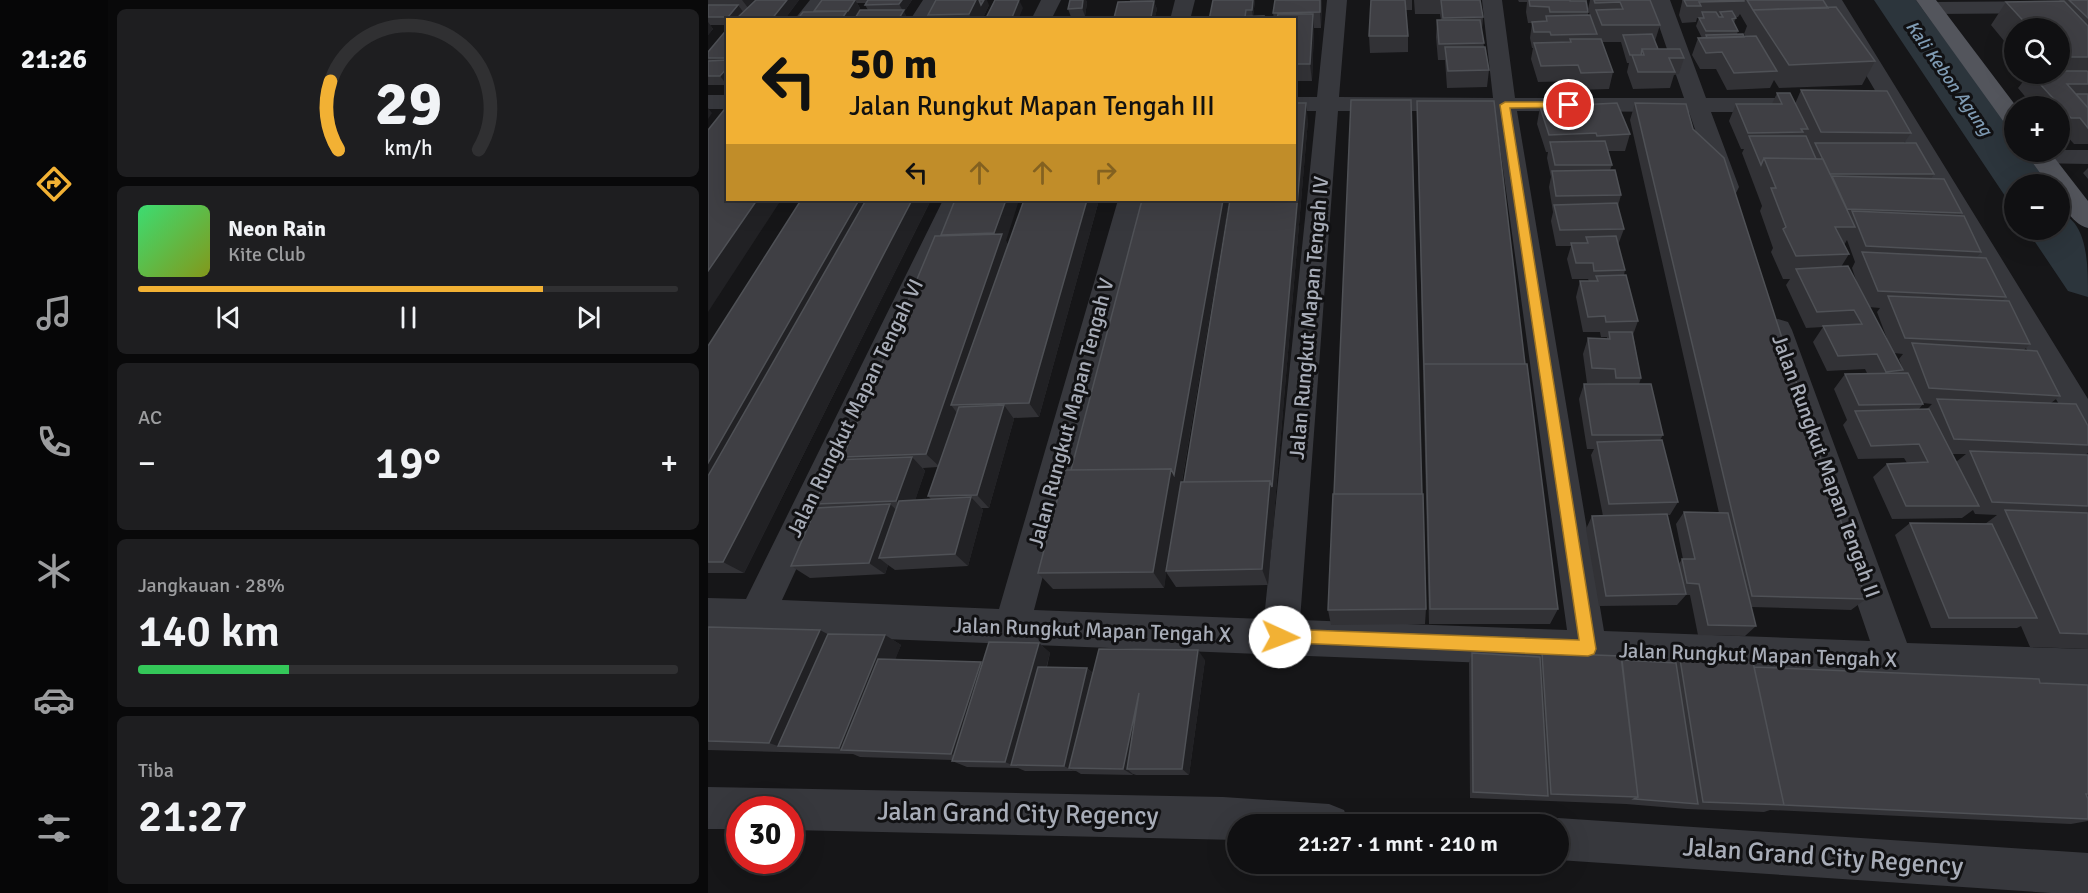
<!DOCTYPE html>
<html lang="id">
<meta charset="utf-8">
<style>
body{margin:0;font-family:Signika,sans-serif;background:#1e1e20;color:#f1f3f6;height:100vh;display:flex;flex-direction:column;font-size:22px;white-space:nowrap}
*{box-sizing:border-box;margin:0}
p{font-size:20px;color:#9c9d9f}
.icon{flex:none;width:33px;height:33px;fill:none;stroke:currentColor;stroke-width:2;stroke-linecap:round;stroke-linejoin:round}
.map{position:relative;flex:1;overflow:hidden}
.sheet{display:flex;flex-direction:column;gap:9px;padding:9px;background:#09090a;width:600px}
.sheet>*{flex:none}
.guide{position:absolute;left:18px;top:18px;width:570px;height:183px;border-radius:0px;box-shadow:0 6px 24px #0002,0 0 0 2px #303032;background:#f2b134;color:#111;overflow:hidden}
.fabs{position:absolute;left:1296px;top:18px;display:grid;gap:12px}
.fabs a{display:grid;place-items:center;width:66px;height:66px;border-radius:50%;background:#101012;box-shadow:0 6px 24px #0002,0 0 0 2px #303032;font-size:30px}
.speed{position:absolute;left:18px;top:796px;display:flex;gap:12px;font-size:30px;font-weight:700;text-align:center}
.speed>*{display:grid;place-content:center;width:78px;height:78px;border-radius:50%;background:#101012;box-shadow:0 6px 24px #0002,0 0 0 2px #303032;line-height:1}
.speed .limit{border:9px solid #d22;background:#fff;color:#111}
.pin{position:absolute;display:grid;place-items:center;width:51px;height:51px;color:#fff;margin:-26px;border:3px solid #fff;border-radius:50%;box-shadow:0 2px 6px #0007}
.me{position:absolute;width:66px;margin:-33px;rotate:92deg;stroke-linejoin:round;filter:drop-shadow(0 0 4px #0008)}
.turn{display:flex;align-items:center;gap:21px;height:126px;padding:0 24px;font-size:27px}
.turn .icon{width:78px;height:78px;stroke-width:2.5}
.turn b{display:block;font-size:42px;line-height:51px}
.lanes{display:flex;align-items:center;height:57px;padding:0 24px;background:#0003;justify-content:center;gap:30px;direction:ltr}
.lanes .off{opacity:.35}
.big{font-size:45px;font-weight:600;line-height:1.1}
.sheet .widget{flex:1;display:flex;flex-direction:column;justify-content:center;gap:9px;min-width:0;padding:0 21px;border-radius:9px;background:#1e1e20}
.sheet .dial{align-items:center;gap:0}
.dial svg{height:156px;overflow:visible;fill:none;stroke:#303032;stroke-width:7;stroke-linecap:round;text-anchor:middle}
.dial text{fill:#f1f3f6;stroke:none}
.song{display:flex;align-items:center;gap:18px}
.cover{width:72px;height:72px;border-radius:9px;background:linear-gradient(135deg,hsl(140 70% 55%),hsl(70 70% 35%))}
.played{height:6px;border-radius:3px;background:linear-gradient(90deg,#f2b134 75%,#303032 75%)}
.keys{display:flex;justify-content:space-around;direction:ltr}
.heat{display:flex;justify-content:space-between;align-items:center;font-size:33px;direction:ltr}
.charge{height:9px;border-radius:4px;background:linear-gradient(90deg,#34c759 28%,#303032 0)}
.trip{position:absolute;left:519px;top:814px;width:342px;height:60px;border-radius:30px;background:#101012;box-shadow:0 6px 24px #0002,0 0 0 2px #303032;font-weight:600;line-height:60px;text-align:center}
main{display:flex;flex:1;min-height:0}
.tab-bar{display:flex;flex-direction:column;width:108px;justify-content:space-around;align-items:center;background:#060607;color:#9c9d9f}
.tab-bar .icon{width:42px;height:42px}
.tab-bar .on{color:#f2b134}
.tab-bar b{font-size:27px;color:#f1f3f6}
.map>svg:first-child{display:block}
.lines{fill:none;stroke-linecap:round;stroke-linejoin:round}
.river{fill:#2c353c;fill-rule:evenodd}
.minor{fill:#37383d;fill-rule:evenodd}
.primary{fill:#53555c;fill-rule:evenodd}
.wall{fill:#323236;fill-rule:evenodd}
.shaded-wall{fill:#212124}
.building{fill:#3f3f44;stroke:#4f5156;stroke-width:1.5}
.route{fill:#f2b134;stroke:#9d7322;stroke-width:1.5}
.labels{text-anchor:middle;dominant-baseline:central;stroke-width:6;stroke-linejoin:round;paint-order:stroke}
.far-water-label{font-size:18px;font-style:italic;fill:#7f9bb3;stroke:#111113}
.street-label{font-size:21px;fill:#a8adb8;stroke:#111113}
.near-street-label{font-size:26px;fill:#a8adb8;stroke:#111113}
</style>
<main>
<nav class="tab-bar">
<b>21:26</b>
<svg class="icon on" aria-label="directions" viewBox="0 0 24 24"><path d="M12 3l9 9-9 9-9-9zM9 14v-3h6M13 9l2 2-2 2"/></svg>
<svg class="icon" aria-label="music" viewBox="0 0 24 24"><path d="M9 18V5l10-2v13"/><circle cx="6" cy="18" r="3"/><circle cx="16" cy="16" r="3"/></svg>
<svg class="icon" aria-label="phone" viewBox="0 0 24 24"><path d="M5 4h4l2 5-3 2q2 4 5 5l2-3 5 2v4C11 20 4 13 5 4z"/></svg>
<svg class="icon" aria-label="climate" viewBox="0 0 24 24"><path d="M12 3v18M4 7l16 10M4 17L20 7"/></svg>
<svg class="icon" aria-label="car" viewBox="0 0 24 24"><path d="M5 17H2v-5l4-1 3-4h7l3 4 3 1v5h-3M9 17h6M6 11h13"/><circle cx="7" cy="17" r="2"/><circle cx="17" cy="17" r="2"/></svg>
<svg class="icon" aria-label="filters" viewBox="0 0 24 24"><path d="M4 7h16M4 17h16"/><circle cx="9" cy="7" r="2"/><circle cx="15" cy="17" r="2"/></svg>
</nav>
<section class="sheet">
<div class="widget dial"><svg viewBox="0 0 100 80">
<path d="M14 69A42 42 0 1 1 86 69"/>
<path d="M14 69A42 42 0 0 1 10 34" stroke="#f2b134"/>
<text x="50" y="56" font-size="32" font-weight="700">29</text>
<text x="50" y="72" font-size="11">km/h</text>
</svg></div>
<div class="widget">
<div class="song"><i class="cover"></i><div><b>Neon Rain</b><p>Kite Club</p></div></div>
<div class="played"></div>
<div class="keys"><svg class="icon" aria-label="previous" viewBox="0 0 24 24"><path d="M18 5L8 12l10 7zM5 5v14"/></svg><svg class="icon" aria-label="pause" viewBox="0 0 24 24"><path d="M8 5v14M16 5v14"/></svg><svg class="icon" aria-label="next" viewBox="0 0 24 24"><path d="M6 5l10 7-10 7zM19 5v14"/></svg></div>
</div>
<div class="widget"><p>AC</p>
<div class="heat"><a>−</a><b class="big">19°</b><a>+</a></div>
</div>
<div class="widget"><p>Jangkauan · 28%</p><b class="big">140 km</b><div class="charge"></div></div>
<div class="widget"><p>Tiba</p><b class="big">21:27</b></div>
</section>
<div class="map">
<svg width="1380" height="893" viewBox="0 0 1380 893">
<rect width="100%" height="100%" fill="#161618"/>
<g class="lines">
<path class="river" d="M1166 0H1208L1306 134V152H1320L1342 184H1306V199L1297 196Z
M1352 212C1380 224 1380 263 1380 297L1360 291 1319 230H1352Z"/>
<path class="minor" d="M102 0H122L107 20H86Z
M215 0H235L222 20H202Z
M333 0H353L343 20H323Z
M467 0H487L482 20H462Z
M619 0H639L631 97 785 98 774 0H794L807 98H976L942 0H962L998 98H1071L1079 100 1082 105 1079 110 1071 112H1003L1031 187 1028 193 1019 195 1010 193 1007 187 981 112 809 111 896 631 1162 641 1056 330 1060 322 1070 319 1080 322 1084 330 1199 643 1380 649V687L0 632V598L38 599 235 200H259L74 600 291 609 410 200H434L326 610 556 619 608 111H586V97H609ZM630 111H787L859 630 592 620Z
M1114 0H1134L1380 399V439L1369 435Z
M1380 1V13L1224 14 1217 12 1214 8 1217 4 1224 2Z
M0 95H20V109H0Z
M1352 150H1380V164L1326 163 1322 158 1326 153Z
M0 787 515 797 621 804 636 810 642 825H530V840L82 830V810H32V829H0Z
M850 818 1380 853V893H1343L850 860V825H835Z"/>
<path class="primary" d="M1208 0H1228L1308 106 1306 127 1298 125Z
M1317 152H1342L1380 201V228C1362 223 1352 202 1352 184H1340Z"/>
</g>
<path class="wall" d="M0 0H91L76 20H20V25H2L5 29 0 35Z
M127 0H204L196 12 200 20H146L160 10 157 5 158 3H149L152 8 145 20H89Z
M362 0H378L379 3 377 16 363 17 360 9Z
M422 0H445L449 9 446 20H406V18L422 1Z
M547 0 545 17 501 20Z
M614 0 613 28H606L604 81H586V20H566L565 13Z
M663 0H704V10H698L700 36V52L662 53 661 36Z
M706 0H772L775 17 774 30 776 47 781 70 779 87 739 88 737 60H730L728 37 729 20H733L732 14H707Z
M810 0H879L880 12V15H882L880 9 882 0H942L952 25 947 41 950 49 976 58 971 74 966 75 962 88 925 89 919 72 921 63H919L913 42H894L905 72 901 89 869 90 867 81 830 82 823 59 825 48H824L822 38 824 23H820L818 12 819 2H811Z
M974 0H1115L1120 8 1167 61 1154 85 1071 88 1066 80 1062 88 1019 90 1008 69H992L984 55 990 38H994L988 26 991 18H989L988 22 974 23 971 15 974 2ZM1032 14 1039 26 1036 34 1038 37 1029 34 1030 31 1026 23 1028 18 1027 17H1030Z
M1352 0H1380V144H1366L1358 135H1352V106H1325L1310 88 1321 74H1352V28H1306V53L1283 25 1298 2 1351 1Z
M281 5 274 20H222L220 15Z
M20 28V84L19 85H0V52Z
M1093 90 1203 133 1196 143 1226 174 1223 179 1254 213 1252 216 1273 252 1269 257 1298 297 1294 301 1322 344 1316 350 1352 396 1343 403 1380 426V453L1377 455H1380V649L1322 647 1313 626 1309 628H1223L1187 535 1202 523 1277 524 1289 515 1267 514 1265 510 1254 518 1184 519 1165 477 1179 464 1199 463 1196 458 1150 459 1135 425 1139 420 1126 389 1137 374 1159 373 1157 369 1119 371 1105 342 1115 327 1098 328 1078 285 1082 279H1075L1063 252 1065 248 1052 211 1054 206 1034 153 1036 149H1033L1021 121 1028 104H1064L1069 93 1087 104ZM1139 240 1147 262 1144 268 1150 286 1133 267 1141 254 1136 245ZM1161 307 1172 308 1169 312 1181 344ZM1186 353 1195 354 1191 359 1195 370ZM1215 403 1224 404 1219 409H1211L1215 404ZM1244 454H1258L1248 462Z
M709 101 817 364 850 609 842 624H721L709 118Z
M927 103 985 129 1158 599 1143 610 1043 607 1048 626 1037 636 990 635 982 595H978L969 605 891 606 878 529 884 516H895L883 455 886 449H879L871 399 876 384H901L879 383 875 354 880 338 899 339V337H893L892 332H875L868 297 872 281H881L880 279H864L859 259 863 246H848L843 221 845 212 841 187 843 177 839 158 840 152H838L829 124 832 107 922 134 917 151H900L904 165 902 170 913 195 910 206 916 229 910 245 917 270 916 275 930 321 925 335 933 378 931 384 955 435 952 440 970 502 962 515H959L971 564 974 559H975L968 524 976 512 1011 513 922 120Z
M600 120 560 585 468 587 458 572 456 588 345 589 330 573 363 470 521 200 474 482H476Z
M1380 168V179L1375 173Z
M93 200H223L36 573H0V346Z
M247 200 298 241 300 245 391 200 331 417 305 418 306 419 281 508H273L275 510 260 566 187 570 180 565 177 574 102 578 83 566 111 508 107 504 139 460 135 457 234 236 233 235ZM230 467 220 496 223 499 207 500 217 471 215 468Z
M718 609 717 624 623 625 620 610Z
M0 627 120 634 177 635 193 645 187 659 274 663 331 643 342 653 339 667 379 668 385 673 497 660 481 775H428L425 774V775L373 774 368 771H317L310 768 259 767 244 761V760L152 757 145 754 0 750Z
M764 653 832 657 834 653 914 660 968 663 972 659 1046 667 1380 685V821L1363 824 1062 810 1056 812 979 809 918 804 762 798 761 663Z"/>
<path class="shaded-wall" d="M34 0H48L41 9Z
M79 0H91L76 20H63Z
M147 0 152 8 145 20H133Z
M194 0H204L196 12 200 20H190L195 11 191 4Z
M268 0H279L281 5 274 20H264L261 14Z
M311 0 315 8 310 20H303Z
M375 0H378L379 3 377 16 374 8Z
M545 0H547L545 18 544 10Z
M612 0H614L613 28 612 12Z
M446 1 449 9 446 20H443V17Z
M30 5 36 13 31 20H22L20 17Z
M605 14 606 30 604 81 602 64Z
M0 22 5 29 0 35Z
M20 67V84L19 85 12 76Z
M598 103 600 120 560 585 554 569Z
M0 108 4 113 0 119Z
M49 200H73L0 312V271Z
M151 200H171L0 512V463Z
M204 200H223L36 573 15 562Z
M298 200H311L298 241 303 250 243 405 249 413 232 467 218 454 291 242 286 233Z
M379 200H391L331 417 321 403Z
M515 200H521L456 588 445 572 463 469Z
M296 405 306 419 281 508 269 495Z
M204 457 217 471 203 513 188 501Z
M263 497 275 510 260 566 247 554Z
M182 504 196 517 171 558 180 565 177 574 161 563Z
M112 630 138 644 70 746 61 743Z
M177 635 193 645 152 751 139 750 131 748Z
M331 643 342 653 312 765H304L297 762Z
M490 650 497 660 481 775 474 769Z
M273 662 286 671 258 761 243 754Z
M379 668 389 677 361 768 368 772 356 766Z
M431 693 419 769 425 774V775L415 769Z"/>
<path class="building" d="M48 0H79L63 20H27Z
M114 0H147L140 11H106Z
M160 0H194L191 4 157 5Z
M228 0H268L261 14 220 15Z
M271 0H276L273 5Z
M287 0H311L303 20H277Z
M362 0H375L374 8 360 9Z
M505 0H545L544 10H538L537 17H523L522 20H501Z
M567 0H612V12L565 13Z
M663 0H697L700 36H661Z
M733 0H772L775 17 735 18Z
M821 0H862V1H878L880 12H842L841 7 822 6Z
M886 0H942L952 25H894L888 10 915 9 912 2 887 3Z
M976 0H1036V1L991 2 993 6H979Z
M1039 0H1115L1120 8 1045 10Z
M1361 0H1380V18Z
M446 1 443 17 406 18 410 2Z
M1356 1 1380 26V57H1352V28H1322L1298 2Z
M0 5H30L20 17H0Z
M1128 7 1167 61 1081 65 1045 10Z
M152 10H196L190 20H146Z
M139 11 133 20H89L95 12Z
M1024 11 1028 18 1024 19 1030 31H998L991 18H996L994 12H1008L1011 17H1015L1012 12Z
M570 14H605L602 64H586V20H569Z
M882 15 889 34 843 35 842 32H826L824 22 839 21 838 16Z
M556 16 555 20H522L523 17Z
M729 20H772L776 43 731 44Z
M20 28V58H0V52Z
M944 34 950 49H934L933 55H922L915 35Z
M1035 34 1036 37 999 38 998 35Z
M1048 36 1069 71 1026 73 1014 52 998 53 990 38Z
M862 39H893L905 72 873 73 870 65 833 66 826 43 863 42Z
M737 47H777L781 70 740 71Z
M934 49H972L976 58H961L967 72H930L924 55H936Z
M20 60V67L12 76H0V61Z
M1352 71H1379L1380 72V84H1359L1380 108V128L1372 118H1363L1323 74H1352Z
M1093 90 1179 91 1203 133 1113 132Z
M1069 93H1082L1100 129H1093L1095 132 1040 133 1028 104H1074Z
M1368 94H1380V108Z
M643 100H703L714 494H626Z
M709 101H786L817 364H716V370Z
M586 103H598L564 487 562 481 476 482 522 200H586Z
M909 103 922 134 889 136 888 133 841 135 832 107Z
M927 103 978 104 985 129 1016 158 1158 599 1044 596Z
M20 105V200H49L0 271V130Z
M1041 136H1098L1108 159 1056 158 1053 165Z
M897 141 904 165H847L842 142Z
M1107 143H1208L1226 174H1122Z
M1056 158 1115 159 1147 227H1127L1141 254 1088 256 1075 229 1078 227 1063 188H1068Z
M907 170 913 195 848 196 844 171Z
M1124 176 1236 179 1254 213 1139 209Z
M93 200H151L0 463V346Z
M158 200H204L15 562H0V476Z
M247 200H298L286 233 233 235Z
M316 200H379L321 403 243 405Z
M434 200H515L466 475 463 469 363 470Z
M909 203 916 229 852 230 846 205Z
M1144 211 1256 216 1273 252 1158 246Z
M294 234 218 454 135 457 227 236Z
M908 236 917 270 886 271 885 263H868L863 243H880L878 237Z
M1154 252 1278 258 1298 297 1170 291Z
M1140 266 1195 370 1178 372 1169 354 1130 356 1115 326 1154 324 1146 310 1109 312 1088 269Z
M918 275 930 321 898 322 897 316 880 317 872 281H890L888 276Z
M1180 296 1301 301 1322 344 1197 338Z
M901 332H924L933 378H908L907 369 884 368 880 338 902 339Z
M1204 343 1329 351 1352 396 1221 388Z
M716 364H819L850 609H722Z
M1200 373 1215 404 1151 405 1137 374Z
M876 384H943L955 435H884Z
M1229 399 1368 404 1380 426V445L1246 439Z
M296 405 269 495 220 496 251 407Z
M1221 409 1271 506H1198L1179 464 1220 462 1211 444 1163 446 1147 411Z
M954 440 970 502 901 504 889 442Z
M1262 451 1380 455V506L1284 502Z
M204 457 188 501 107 504 125 460Z
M463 469 445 572 330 573 357 470Z
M562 481 554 569 458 571 473 482Z
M625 494H715L718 609 620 610Z
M263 497 247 554 171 558 191 501Z
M182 504 161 563 83 566 108 508Z
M1297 510 1380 513V634L1352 633Z
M976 512 1020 513 1048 626 1000 625 991 584 979 583 974 559H987Z
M959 514 978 594 898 596 884 516Z
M1202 523 1284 524 1329 618H1241Z
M0 627 112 630 61 743 0 741Z
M120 634 177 635 131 748 70 746Z
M281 642 331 643 297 762 244 761Z
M391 649 490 650 474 769H419L431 693 415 769 361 768Z
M764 653 832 657 840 796 765 792Z
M834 653 913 656 930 797 843 794Z
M170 659 273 662 243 754 133 750Z
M972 659 1045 662 1076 805 995 802Z
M914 660 968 663 990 804 926 799 930 797Z
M330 667 379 668 356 766 303 765Z
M1046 667 1331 679 1332 683 1380 685V794H1378L1380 799V819L1076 805Z"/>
<path class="route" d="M861 102 865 103V107L802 108 888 649 886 654 880 656 566 642 564 637 566 631 572 629 871 640 792 105 797 102Z"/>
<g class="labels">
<g class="far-water-label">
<text transform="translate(1241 78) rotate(55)">Kali Kebon Agung</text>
</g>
<g class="street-label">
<text transform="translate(601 318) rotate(-85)">Jalan Rungkut Mapan Tengah IV</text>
<text transform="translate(147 408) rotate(-64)">Jalan Rungkut Mapan Tengah VI</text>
<text transform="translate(363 413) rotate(-75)">Jalan Rungkut Mapan Tengah V</text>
<text transform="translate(1118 466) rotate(70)">Jalan Rungkut Mapan Tengah II</text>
<text transform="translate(384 630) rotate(2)">Jalan Rungkut Mapan Tengah X</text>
<text transform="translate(1050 655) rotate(2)">Jalan Rungkut Mapan Tengah X</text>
</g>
<g class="near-street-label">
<text transform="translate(310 814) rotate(1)">Jalan Grand City Regency</text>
<text transform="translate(1115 857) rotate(4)">Jalan Grand City Regency</text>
</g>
</g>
</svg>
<div class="fabs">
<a><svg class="icon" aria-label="search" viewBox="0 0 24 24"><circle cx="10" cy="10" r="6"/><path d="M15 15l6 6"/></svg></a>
<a>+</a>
<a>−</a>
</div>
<div class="speed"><div class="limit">30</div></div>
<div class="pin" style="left:861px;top:105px;background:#d93025"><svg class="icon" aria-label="arrive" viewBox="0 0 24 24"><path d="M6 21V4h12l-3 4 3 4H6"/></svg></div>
<svg class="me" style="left:572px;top:637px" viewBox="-20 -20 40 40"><circle r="19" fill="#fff"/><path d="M0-13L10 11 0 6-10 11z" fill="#f2b134"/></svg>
<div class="trip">21:27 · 1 mnt · 210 m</div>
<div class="guide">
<div class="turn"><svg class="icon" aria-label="left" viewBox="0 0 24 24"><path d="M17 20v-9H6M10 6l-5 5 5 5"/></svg><div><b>50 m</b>Jalan Rungkut Mapan Tengah III</div></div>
<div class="lanes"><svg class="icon" aria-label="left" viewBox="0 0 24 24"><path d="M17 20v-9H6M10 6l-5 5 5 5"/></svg><svg class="icon off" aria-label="ahead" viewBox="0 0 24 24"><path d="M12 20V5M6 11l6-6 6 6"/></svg><svg class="icon off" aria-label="ahead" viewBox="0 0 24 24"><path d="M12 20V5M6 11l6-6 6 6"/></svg><svg class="icon off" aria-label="right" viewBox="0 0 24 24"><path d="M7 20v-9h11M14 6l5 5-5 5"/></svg></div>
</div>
</div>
</main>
